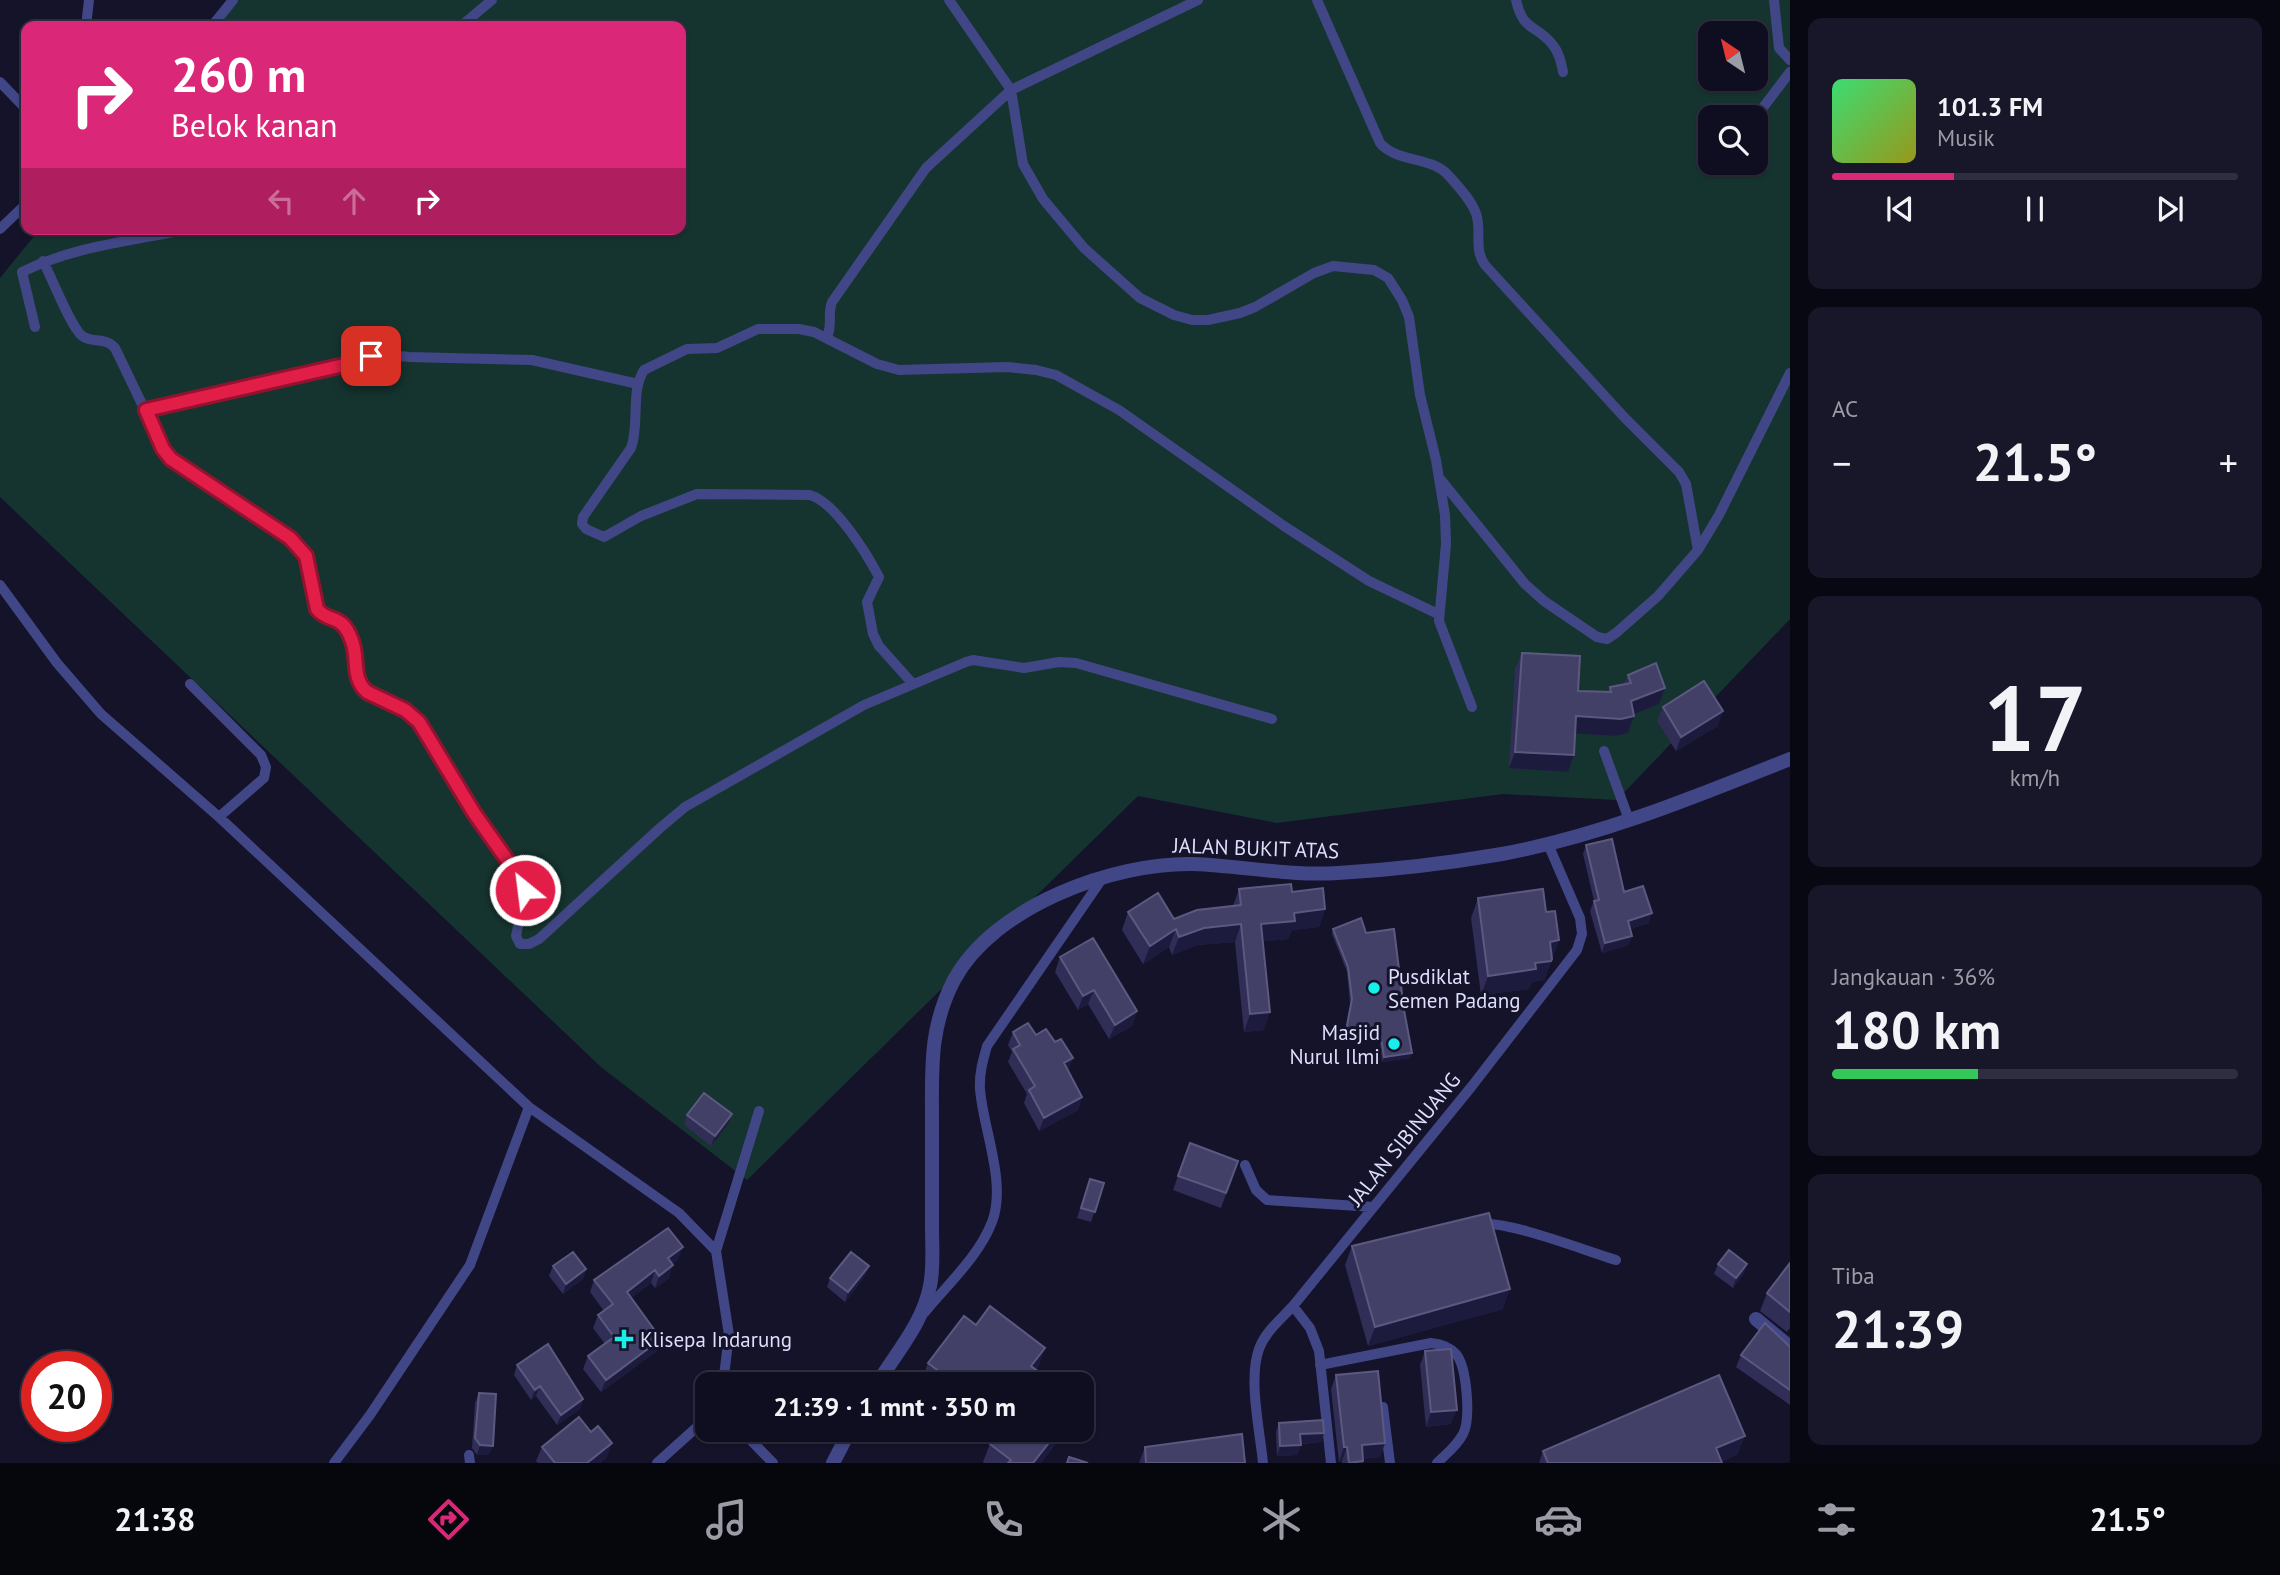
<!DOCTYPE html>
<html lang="id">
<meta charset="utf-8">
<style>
body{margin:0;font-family:"PT Sans",sans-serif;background:#181729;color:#f1f3f6;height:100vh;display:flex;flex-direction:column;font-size:26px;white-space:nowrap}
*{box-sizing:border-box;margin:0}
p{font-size:23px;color:#9b9ca5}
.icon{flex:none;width:38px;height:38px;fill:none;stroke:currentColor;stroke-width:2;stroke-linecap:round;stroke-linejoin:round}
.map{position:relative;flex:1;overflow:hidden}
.side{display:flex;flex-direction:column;gap:18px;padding:18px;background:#080812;width:490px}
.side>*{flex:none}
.hud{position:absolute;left:21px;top:21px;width:665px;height:214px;border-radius:14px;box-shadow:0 2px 5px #0004,0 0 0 2px #2f2e3e;background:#db2777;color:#fff;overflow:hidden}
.needle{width:46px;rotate:325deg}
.controls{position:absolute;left:1698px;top:21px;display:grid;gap:14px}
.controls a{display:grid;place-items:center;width:70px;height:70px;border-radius:14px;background:#0f0e20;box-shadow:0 2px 5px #0004,0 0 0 2px #2f2e3e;font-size:35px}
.speed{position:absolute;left:21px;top:1351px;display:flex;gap:14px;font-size:35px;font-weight:700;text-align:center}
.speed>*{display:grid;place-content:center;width:91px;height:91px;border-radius:50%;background:#0f0e20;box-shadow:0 2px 5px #0004,0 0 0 2px #2f2e3e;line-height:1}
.speed .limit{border:10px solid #d22;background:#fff;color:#111}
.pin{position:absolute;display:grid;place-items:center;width:60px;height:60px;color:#fff;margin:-30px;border-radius:14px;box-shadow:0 4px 10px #0006}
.me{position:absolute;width:77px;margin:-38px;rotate:331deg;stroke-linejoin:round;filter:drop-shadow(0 0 5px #0008)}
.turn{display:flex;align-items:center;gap:24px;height:147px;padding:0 35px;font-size:32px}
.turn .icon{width:91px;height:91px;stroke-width:2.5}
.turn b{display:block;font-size:49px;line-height:60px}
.lanes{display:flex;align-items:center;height:66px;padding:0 35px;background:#0003;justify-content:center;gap:35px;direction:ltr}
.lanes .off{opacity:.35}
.big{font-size:52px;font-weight:800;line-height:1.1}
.side .card{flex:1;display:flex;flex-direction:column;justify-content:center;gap:10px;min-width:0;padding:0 24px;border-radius:14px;background:#181729}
.side .dial{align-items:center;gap:0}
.dial b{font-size:91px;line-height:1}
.song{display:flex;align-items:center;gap:21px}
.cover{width:84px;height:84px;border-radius:10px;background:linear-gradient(135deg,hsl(140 70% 55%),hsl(60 70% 35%))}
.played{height:7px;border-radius:4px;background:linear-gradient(90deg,#db2777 30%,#2f2e3e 30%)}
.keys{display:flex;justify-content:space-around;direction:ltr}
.heat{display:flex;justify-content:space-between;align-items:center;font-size:38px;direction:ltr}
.charge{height:10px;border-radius:5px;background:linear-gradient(90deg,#34c759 36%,#2f2e3e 0)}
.trip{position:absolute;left:695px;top:1372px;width:399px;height:70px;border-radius:14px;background:#0f0e20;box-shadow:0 2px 5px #0004,0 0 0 2px #2f2e3e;font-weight:800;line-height:70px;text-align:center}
.dock{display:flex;height:112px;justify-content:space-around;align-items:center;background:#06060d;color:#9b9ca5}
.dock .icon{width:49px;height:49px}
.dock .current{color:#db2777}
.dock b{font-size:32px;color:#f1f3f6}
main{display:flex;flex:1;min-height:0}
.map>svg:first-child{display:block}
.green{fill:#16342f;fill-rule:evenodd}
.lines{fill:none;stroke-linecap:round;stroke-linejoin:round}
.lane{stroke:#414786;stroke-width:10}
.street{stroke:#414786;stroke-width:14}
.wall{fill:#302d57}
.shaded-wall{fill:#1d1b3d}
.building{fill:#434068;stroke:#5b5980;stroke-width:2}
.route-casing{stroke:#92132f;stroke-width:18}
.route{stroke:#e11d48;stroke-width:12}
.poi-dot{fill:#17f0ea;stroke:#14132a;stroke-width:2.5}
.labels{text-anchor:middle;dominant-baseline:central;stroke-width:6;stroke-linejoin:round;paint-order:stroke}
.street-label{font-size:21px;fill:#dedefd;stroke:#14132a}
.poi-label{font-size:21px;fill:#dedefd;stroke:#14132a;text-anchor:start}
</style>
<main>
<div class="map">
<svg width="1790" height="1463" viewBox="0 0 1790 1463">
<rect width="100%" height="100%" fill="#14132a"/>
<path class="green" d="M238 0H1790V619L1617 800 1503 794 1277 823 1138 796 747 1180 601 1067 0 497V278L40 229H681V26H216ZM1710 33H1755V79H1710ZM1710 117H1755V163H1710Z"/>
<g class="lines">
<path class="lane" d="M949 0 1011 90 1023 164 1043 199 1084 248 1140 298 1174 315 1192 320H1208L1240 313 1255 307 1314 273 1333 266 1374 270 1388 278 1402 300 1409 317 1420 395 1436 460 1445 515 1446 544 1439 621 1472 707
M1317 0 1380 143C1397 163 1432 156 1449 176 1458 186 1474 203 1477 217 1481 233 1474 250 1485 265L1624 417 1679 472 1686 484 1698 550
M1516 0C1523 32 1536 24 1552 44 1559 52 1561 62 1563 72
M1774 0 1779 48 1790 60
M86 26 89 0
M212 26 233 0
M461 26 492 0
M0 82 26 109
M1755 118 1790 72
M0 229 26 204
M43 261C52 278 69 323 81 335 91 344 105 336 115 348L166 454 290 538 306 557 317 609C326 620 339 615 347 631 359 651 350 677 367 692L405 710 419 722 474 813 524 884V897L516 936 520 944H529L539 939 660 828 685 807 864 705 966 662 973 660 1024 668 1059 662 1076 663 1272 719
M35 327 22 272C74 246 132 241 188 229
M827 338C833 322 827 315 832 302L926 168 1011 90 1198 0
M146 410 344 364 380 354 409 357 532 360 638 384
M1441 480 1525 584 1544 601 1597 637 1607 639 1616 633 1658 596 1698 550 1719 515 1790 373
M0 585 57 663 101 714 219 817 529 1107 679 1213 716 1251 729 1335 723 1384
M912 683 879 646 873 634 867 602 879 577C867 554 835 502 810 495L697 494 641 516 604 537 586 529 582 524 583 517 631 448C640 424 630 392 644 370L687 349 717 348 758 329H799L814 332 877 364 899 370 1007 367 1036 370 1056 375 1119 410 1284 526 1369 581 1438 614
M190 684 261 755 266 767 264 778 219 817
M1604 751 1629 820
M1245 1165 1256 1190 1267 1200 1373 1207
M1480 1224C1510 1221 1583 1250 1616 1260
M716 1251 759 1111
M1293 1306 1310 1328 1319 1351 1331 1463
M925 1312C948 1284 979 1256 992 1222 1007 1183 983 1129 980 1089 979 1074 983 1060 987 1046L1104 876
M1320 1365 1431 1343C1440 1344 1449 1346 1456 1354 1467 1367 1471 1419 1463 1434 1457 1446 1446 1454 1437 1463
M1383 1407 1390 1463
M741 1430 773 1463
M469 1455 470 1463
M334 1463 370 1415 470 1265 529 1107
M657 1463 707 1418
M1263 1463C1260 1431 1248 1379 1259 1349 1265 1332 1281 1319 1293 1306L1472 1086 1577 950 1582 934 1580 918 1548 844"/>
<path class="street" d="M1756 1319 1790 1347
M877 1384C896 1353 923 1323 930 1286 934 1267 932 1246 932 1227 932 1192 932 1157 932 1121 932 1069 929 1028 954 980 994 906 1114 862 1194 864 1242 866 1290 876 1338 873 1392 870 1449 863 1502 854 1601 836 1697 796 1790 759
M833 1463 850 1430"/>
</g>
<path class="wall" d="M1522 653 1578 691 1608 692 1610 687 1624 684 1628 675 1665 688 1659 704 1634 714V716L1628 733 1615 736 1575 733 1574 755 1568 772 1509 768 1515 669Z
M1663 707 1718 726 1676 751 1657 721Z
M1586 845 1649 923 1630 929 1632 936 1628 945 1602 953 1590 911 1594 901 1583 854Z
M1239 889 1292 892 1325 909 1319 927 1292 930 1288 939 1263 941 1264 1030 1244 1032 1235 942 1197 945 1172 955 1169 947 1143 964 1122 930 1128 912 1174 919 1233 906Z
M1478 898 1546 912 1559 940 1544 980 1532 982 1529 989 1481 995 1471 918Z
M1333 929 1366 933 1404 1010 1412 1053 1410 1058 1382 1062 1380 1042 1344 1036 1350 1004 1347 972 1332 934Z
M1060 957 1137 1011 1132 1026 1109 1039 1088 1004 1078 1010 1055 972Z
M1013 1032 1036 1035 1055 1042 1073 1058 1068 1071 1082 1097 1078 1110 1039 1131 1024 1103 1027 1094 1008 1062 1012 1052 1008 1045Z
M687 1115 728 1124 711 1146 684 1125Z
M1190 1143 1238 1161 1221 1208 1173 1190Z
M1090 1179 1104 1183 1091 1222 1077 1218Z
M1352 1246 1503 1309 1368 1346 1345 1265Z
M678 1260 672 1264 669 1278 655 1288 651 1283 631 1298 657 1351 601 1392 583 1369 588 1356 605 1344 593 1328 598 1315 604 1311 590 1292 594 1280Z
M1790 1263V1329H1789L1787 1332 1760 1311 1767 1293Z
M1718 1264 1744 1273 1733 1288 1714 1274Z
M553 1266 586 1269 583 1279 563 1294 549 1276Z
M869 1266 865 1276 845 1302 827 1287 830 1278Z
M976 1325 1039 1366 1036 1370 1055 1384H924L921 1382 928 1363Z
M1790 1347V1405L1736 1367 1741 1355Z
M1425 1351 1451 1424 1426 1427 1420 1365Z
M517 1365 583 1399 580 1409 557 1425 536 1396 531 1400 514 1375Z
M1336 1375 1385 1443 1380 1457 1363 1459V1463H1342V1461L1339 1462 1331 1389Z
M479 1393 489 1455H477L472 1448 475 1403Z
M1279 1423 1324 1433 1321 1442 1301 1444 1297 1455 1277 1456 1276 1432Z
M985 1430H1066L1041 1463H984L983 1462 990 1444 995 1437Z
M612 1443 606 1458 600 1463H538L536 1461 542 1447Z
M1145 1447 1245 1463H1139Z
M1543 1451 1738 1454 1721 1462 1722 1463H1539Z"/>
<path class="shaded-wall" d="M1665 688 1659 704 1625 718 1631 701Z
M1723 711 1718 726 1676 751 1681 737Z
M1576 716H1634L1628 733 1615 736 1570 733Z
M1515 752 1574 755 1568 772 1509 768Z
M1325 909 1319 927 1292 930 1288 939 1255 942 1261 924 1294 913Z
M1652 913 1649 923 1624 931 1628 921Z
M1241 924 1235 942 1197 945 1172 955 1179 937 1204 928Z
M1176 929 1169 947 1143 964 1150 946Z
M1632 936 1628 945 1602 953 1605 943Z
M1559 940 1544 980 1532 982 1529 989 1481 995 1488 976 1535 963 1550 942Z
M1094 990 1088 1004 1078 1010 1083 996Z
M1137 1011 1132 1026 1109 1039 1115 1025Z
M1270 1012 1264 1030 1244 1032 1250 1014Z
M1412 1053 1410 1058 1382 1062 1384 1057Z
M1073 1058 1068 1071 1064 1063Z
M1082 1097 1078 1110 1039 1131 1044 1118Z
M732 1114 728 1124 711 1146 715 1136Z
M683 1247 678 1260 663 1271 668 1258Z
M1747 1264 1744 1273 1733 1288 1736 1278Z
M673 1265 669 1278 655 1288 659 1276Z
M869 1266 865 1276 845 1302 848 1292Z
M586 1269 583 1279 563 1294 566 1284Z
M655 1270 651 1283 622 1305 627 1292Z
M1510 1289 1503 1309 1368 1346 1375 1327Z
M661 1339 657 1351 601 1392 606 1380Z
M1045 1348 1039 1366 1025 1384 1031 1366Z
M540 1386 536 1396 531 1400 535 1390Z
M583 1399 580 1409 557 1425 561 1415Z
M1457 1410 1451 1424 1426 1427 1431 1412Z
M1059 1430H1066L1041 1463H1033Z
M1324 1433 1321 1442 1297 1444 1300 1434Z
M1745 1436 1738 1454 1719 1463 1716 1448Z
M612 1443 606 1458 600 1463H587Z
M1385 1443 1380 1457 1356 1460 1362 1445Z
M480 1445 493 1446 489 1455H477Z
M1301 1445 1297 1455 1277 1456 1280 1446Z
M1344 1447H1347L1342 1461 1339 1462Z"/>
<path class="building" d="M1522 653 1580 656 1578 691 1611 692 1610 687 1631 683 1628 675 1656 663 1665 688 1631 701 1634 716 1621 719 1576 716 1574 755 1515 752Z
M1704 681 1723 711 1681 737 1663 707Z
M1612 839 1624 892 1643 886 1652 913 1628 921 1632 936 1605 943 1594 901 1599 900 1586 845Z
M1291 884 1292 892 1323 888 1325 909 1294 913 1295 921 1261 924 1270 1012 1250 1014 1241 924 1204 928 1179 937 1176 929 1150 946 1128 912 1158 893 1174 919 1197 910 1241 905 1239 889Z
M1543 889 1546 912 1555 911 1559 940 1550 942 1552 959 1551 961 1535 963 1536 969 1488 976 1478 898Z
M1361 918 1366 933 1394 929 1404 1010 1412 1053 1384 1057 1381 1037 1346 1031 1352 999 1348 967 1333 929Z
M1093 938 1137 1011 1115 1025 1094 990 1083 996 1060 957Z
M1028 1023 1036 1035 1046 1029 1055 1042 1061 1039 1073 1058 1064 1063 1082 1097 1044 1118 1029 1090 1035 1086 1013 1049 1020 1045 1013 1032Z
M704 1093 732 1114 715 1136 687 1115Z
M1190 1143 1238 1161 1226 1193 1178 1176Z
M1090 1179 1104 1183 1095 1212 1081 1208Z
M1489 1213 1510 1289 1375 1327 1352 1246Z
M668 1228 683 1247 668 1258 673 1265 659 1276 655 1270 627 1292 661 1339 606 1380 588 1356 614 1337 598 1315 613 1304 594 1280Z
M1729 1250 1747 1264 1736 1278 1718 1264Z
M573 1252 586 1269 566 1284 553 1266Z
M851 1252 869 1266 848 1292 830 1278Z
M1790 1263V1312L1767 1293Z
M990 1306 1045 1348 1031 1366 1055 1384H956L928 1363 964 1316 976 1325Z
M1765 1323 1790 1347V1390L1741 1355Z
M548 1344 583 1399 561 1415 540 1386 535 1390 517 1365Z
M1451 1349 1457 1410 1431 1412 1425 1351Z
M1378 1371 1385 1443 1362 1445 1363 1461 1349 1463 1347 1447H1344L1336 1375Z
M1719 1375 1745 1436 1716 1448 1722 1463H1548L1543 1451Z
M479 1393 496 1394 493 1446 480 1445 475 1438Z
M579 1417 591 1432 598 1426 612 1443 587 1463H555L542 1447Z
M1323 1420 1324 1433 1300 1434 1301 1445 1280 1446 1279 1423Z
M1000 1430H1059L1033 1463H1008L1011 1460 990 1444Z
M1242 1434 1245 1463H1146L1145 1447Z
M1069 1457 1088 1463H1067Z"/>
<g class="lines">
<g class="route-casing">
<path id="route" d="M371 356 344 365 146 410 163 449 171 459 290 538 306 556 317 609C329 624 342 612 352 641 359 659 351 678 367 692L405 710 419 722 474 813 520 878 525 890"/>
</g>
<use href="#route" class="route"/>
</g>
<g class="poi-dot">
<circle cx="1374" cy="988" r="7"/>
<circle cx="1394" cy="1044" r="7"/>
<path d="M620.5 1328.5h7v7h7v7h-7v7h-7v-7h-7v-7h7z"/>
</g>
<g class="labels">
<g class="street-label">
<text transform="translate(1256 848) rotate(2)">JALAN BUKIT ATAS</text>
<text transform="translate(1404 1139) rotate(-51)">JALAN SIBINUANG</text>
</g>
<g class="poi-label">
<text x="1388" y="976">Pusdiklat<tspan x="1388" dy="24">Semen Padang</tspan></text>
<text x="1380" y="1032" text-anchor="end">Masjid<tspan x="1380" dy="24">Nurul Ilmi</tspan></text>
<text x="640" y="1339">Klisepa Indarung</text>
</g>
</g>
</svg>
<div class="controls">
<a><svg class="needle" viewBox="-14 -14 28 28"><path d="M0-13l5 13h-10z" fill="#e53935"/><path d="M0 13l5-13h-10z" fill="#9b9ca5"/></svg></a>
<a><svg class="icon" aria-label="search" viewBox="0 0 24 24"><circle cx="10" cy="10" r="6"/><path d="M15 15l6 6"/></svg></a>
</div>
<div class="speed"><div class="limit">20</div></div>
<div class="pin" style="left:371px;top:356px;background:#d93025"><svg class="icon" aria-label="arrive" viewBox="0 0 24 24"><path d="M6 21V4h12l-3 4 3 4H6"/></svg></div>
<svg class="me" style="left:525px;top:890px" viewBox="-20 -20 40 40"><circle r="17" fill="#e11d48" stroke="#fff" stroke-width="3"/><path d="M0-11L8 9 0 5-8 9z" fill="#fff"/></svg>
<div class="trip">21:39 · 1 mnt · 350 m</div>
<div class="hud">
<div class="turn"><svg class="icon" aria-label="right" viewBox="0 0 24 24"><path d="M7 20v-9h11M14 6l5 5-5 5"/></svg><div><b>260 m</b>Belok kanan</div></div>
<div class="lanes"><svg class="icon off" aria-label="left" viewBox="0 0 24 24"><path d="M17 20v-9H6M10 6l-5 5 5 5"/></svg><svg class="icon off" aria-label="ahead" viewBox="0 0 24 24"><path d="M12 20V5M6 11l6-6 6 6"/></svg><svg class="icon" aria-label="right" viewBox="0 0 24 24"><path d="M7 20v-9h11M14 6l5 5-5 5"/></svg></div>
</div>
</div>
<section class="side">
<div class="card">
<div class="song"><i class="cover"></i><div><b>101.3 FM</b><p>Musik</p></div></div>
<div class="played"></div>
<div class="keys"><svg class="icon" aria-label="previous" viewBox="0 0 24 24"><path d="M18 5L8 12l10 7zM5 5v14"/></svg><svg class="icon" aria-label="pause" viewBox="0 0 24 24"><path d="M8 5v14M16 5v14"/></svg><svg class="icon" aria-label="next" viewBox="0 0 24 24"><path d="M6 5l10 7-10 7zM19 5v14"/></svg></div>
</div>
<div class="card"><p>AC</p>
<div class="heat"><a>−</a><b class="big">21.5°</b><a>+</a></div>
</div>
<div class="card dial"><b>17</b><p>km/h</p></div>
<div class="card"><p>Jangkauan · 36%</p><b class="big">180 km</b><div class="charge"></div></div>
<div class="card"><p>Tiba</p><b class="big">21:39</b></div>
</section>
</main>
<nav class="dock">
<b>21:38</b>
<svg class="icon current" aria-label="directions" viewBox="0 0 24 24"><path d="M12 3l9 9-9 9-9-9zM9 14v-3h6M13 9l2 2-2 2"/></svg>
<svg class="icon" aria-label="music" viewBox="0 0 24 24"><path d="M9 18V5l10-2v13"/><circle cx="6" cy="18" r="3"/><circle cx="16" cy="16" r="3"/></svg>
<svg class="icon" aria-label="phone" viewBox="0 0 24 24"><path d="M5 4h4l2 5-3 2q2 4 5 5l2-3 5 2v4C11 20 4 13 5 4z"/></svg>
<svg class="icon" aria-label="climate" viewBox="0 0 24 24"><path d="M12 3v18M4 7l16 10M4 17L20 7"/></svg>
<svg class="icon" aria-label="car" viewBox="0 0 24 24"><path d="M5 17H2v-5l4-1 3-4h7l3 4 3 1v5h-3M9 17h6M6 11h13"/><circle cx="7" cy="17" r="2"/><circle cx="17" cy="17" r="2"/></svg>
<svg class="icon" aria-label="filters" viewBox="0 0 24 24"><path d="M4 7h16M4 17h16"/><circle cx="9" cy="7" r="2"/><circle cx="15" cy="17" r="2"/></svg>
<b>21.5°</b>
</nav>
